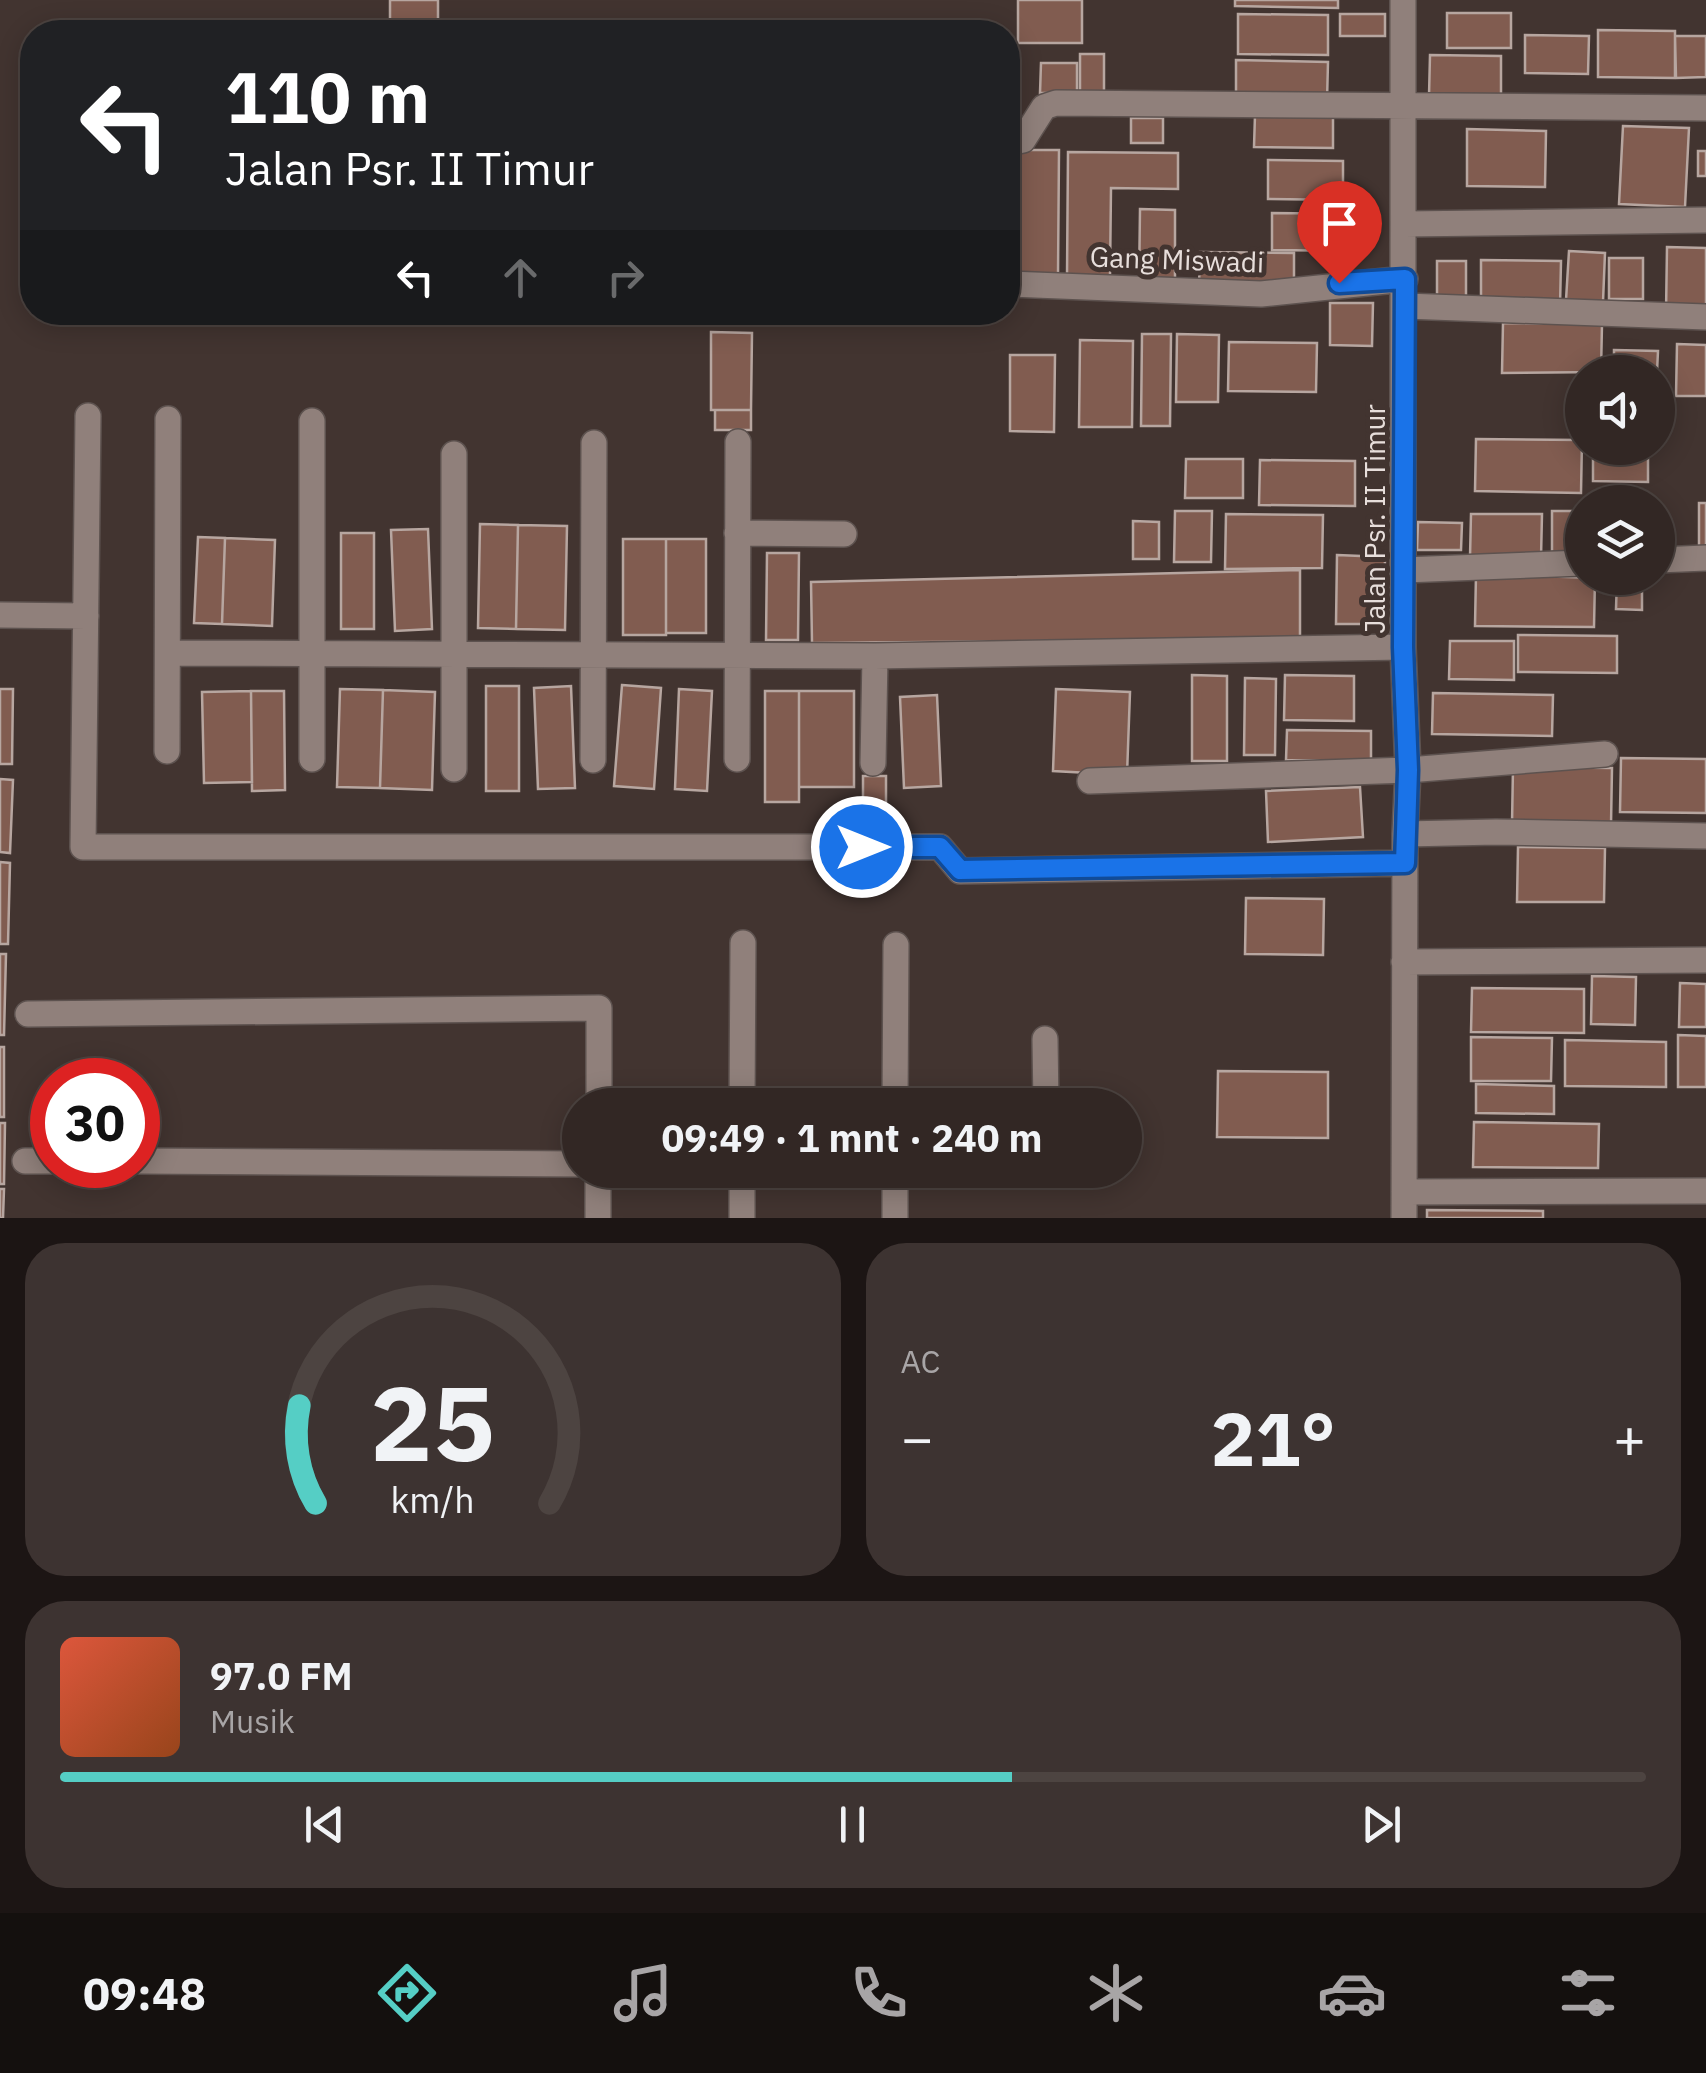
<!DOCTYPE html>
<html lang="id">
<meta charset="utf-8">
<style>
body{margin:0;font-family:"IBM Plex Sans",sans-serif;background:#3d3331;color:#f1f3f6;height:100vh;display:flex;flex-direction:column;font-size:38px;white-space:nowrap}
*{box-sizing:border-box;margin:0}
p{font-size:32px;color:#a8a5a6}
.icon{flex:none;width:55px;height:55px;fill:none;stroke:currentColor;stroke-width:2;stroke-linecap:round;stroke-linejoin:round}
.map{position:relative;height:1218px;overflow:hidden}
.details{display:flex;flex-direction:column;gap:25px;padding:25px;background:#1c1514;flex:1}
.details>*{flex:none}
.guide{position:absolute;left:20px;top:20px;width:1000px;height:305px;border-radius:40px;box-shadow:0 5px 25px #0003,0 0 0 2px #4d4441;background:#202124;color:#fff;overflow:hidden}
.controls{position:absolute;left:1565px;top:355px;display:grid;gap:20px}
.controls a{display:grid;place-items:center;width:110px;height:110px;border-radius:50%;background:#322724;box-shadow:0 5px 25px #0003,0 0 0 2px #4d4441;font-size:50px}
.speed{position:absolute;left:30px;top:1058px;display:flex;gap:20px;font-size:50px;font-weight:700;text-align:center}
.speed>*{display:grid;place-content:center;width:130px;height:130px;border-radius:50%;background:#322724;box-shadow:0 5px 25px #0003,0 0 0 2px #4d4441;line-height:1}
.speed .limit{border:15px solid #d22;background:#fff;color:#111}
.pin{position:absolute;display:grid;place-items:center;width:85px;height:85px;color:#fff;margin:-102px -42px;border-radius:50% 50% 50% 0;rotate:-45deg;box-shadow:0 0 10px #0007}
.pin .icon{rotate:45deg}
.me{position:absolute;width:110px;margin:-55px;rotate:90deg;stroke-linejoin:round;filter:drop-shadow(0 0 8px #0008)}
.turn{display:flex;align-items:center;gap:35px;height:210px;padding:0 40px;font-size:45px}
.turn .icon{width:130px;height:130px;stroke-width:2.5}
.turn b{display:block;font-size:70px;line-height:85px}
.lanes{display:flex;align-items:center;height:95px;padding:0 40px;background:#0003;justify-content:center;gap:50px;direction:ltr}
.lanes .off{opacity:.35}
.big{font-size:75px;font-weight:700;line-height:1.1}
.details .widget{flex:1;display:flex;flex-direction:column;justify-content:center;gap:15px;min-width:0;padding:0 35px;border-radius:40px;background:#3d3331}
.details .dial{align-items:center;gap:0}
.dial svg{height:260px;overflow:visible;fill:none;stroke:#4d4441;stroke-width:7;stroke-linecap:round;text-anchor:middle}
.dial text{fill:#f1f3f6;stroke:none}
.song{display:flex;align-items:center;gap:30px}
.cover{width:120px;height:120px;border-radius:15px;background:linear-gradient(135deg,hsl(10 70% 55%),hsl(20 70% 35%))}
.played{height:10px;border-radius:5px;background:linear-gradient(90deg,#55cec5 60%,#4d4441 60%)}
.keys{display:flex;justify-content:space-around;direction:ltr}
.heat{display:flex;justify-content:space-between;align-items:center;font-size:55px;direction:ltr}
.details .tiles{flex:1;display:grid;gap:25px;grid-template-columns:1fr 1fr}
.widget:last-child{grid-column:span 2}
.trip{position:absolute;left:562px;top:1088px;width:580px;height:100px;border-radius:50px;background:#322724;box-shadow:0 5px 25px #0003,0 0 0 2px #4d4441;font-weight:700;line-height:100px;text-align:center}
.tab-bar{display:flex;height:160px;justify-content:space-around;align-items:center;background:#14100e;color:#a8a5a6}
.tab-bar .icon{width:70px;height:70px}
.tab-bar .on{color:#55cec5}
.tab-bar b{font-size:45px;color:#f1f3f6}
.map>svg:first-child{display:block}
.building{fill:#815c50;stroke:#b7a6a0;stroke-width:2.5}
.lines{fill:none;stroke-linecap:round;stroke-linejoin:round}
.minor-casing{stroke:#5d524f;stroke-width:28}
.minor{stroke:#90807b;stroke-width:25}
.route-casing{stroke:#114b97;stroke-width:25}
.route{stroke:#1a73e8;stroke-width:18}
.labels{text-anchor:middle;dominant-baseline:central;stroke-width:10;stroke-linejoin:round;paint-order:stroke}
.street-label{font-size:28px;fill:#e7dedb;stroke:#423430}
</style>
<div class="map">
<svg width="1706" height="1218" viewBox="0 0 1706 1218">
<rect width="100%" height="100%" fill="#423430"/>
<path class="building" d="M390 0H438V32H390Z
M1018 0H1082V43H1018Z
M1235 0H1338V8L1235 6Z
M1447 13H1511V48H1447Z
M1238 14 1328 15V55L1238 54Z
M1340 14H1385V36H1340Z
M1598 30 1675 31V78L1598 77Z
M1525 35 1589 36 1588 74 1525 73Z
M1675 36H1706V77L1676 78Z
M1080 54H1104V92H1080Z
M1430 55 1501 56V96H1429Z
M1236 60 1328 62 1327 101 1236 100Z
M1041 63H1077V93H1040Z
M1255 115 1333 116V148L1254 147Z
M1131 118H1163V143H1131Z
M1623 126 1689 128 1685 207 1619 204Z
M1467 129 1546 131 1545 187 1467 186Z
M1010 150H1059L1058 276H1008Z
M1698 151H1706V176H1698Z
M1068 152 1178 153V189L1111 188 1110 276H1067Z
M1268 160 1343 161V200L1268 199Z
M1140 209 1175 210V286H1139Z
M1272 213 1360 214 1359 251 1272 250Z
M1667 247 1706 248V314L1666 313Z
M1569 251 1605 253 1603 302 1566 300Z
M1200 252 1294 253V288L1199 286Z
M1609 258H1643V299H1609Z
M1481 260 1561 261 1560 307 1481 305Z
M1437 261H1466V305L1437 304Z
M1330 303H1373L1372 346 1330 345Z
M1503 323 1602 324 1601 372 1502 373Z
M711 332 752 333 751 410H711Z
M1142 334H1171L1170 426H1141Z
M1177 334 1219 335 1218 402H1176Z
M1080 340 1133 341 1132 427H1079Z
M1229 342 1317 343 1316 392 1228 391Z
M1677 344 1706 345V396H1676Z
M1614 350 1658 351 1657 372H1614Z
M1010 355H1055L1054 432 1010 431Z
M715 410H751V430H715Z
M1476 439 1582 440 1581 493 1475 491Z
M1593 448H1648V482L1593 481Z
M1186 459H1243V498H1185Z
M1260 460 1355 461V506L1259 505Z
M1699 503H1706V555H1699Z
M1175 511H1212L1211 562H1174Z
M1552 511H1582V553H1552Z
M1226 514 1323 515 1322 568 1225 569Z
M1471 514H1542L1541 558 1470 557Z
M1133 521 1159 522V559H1133Z
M1418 522 1462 523 1461 550H1417Z
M480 524 518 525 516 629 478 628Z
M518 525 567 526 565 630 516 629Z
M428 529 432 629 395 631 391 530Z
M341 533H374V629H341Z
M198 537 225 538 222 624 194 623Z
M225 538 275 540 272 626 222 624Z
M623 539H666V635H623Z
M666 539H706V633H666Z
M767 553H799L798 640H766Z
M1337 555 1385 557 1384 624H1336Z
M1300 570V639L812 643 811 582Z
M1476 574 1595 578 1594 627 1475 626Z
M1617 578H1642V610L1616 609Z
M1518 635 1617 636V673L1518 672Z
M1450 641H1514V680L1449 679Z
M1192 675 1227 676V761H1192Z
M1285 675 1354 676V721L1284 720Z
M1245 678 1276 679 1275 755H1244Z
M622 685 661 688 654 789 614 786Z
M486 686H519V791H486Z
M571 686 575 788 538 789 534 688Z
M0 689H13L12 764H0Z
M340 689 383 690 380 788 337 787Z
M679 689 712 691 707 791 675 789Z
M1056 689 1130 692 1127 775 1053 771Z
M383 690 435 692 432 790 380 788Z
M251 691 252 782 204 783 202 692Z
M251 691H284L285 790 252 791Z
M765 691H799V802H765Z
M799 691H854V787H799Z
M1433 693 1553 695 1552 736 1432 734Z
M937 695 941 786 904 788 900 697Z
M1287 730 1371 731V761L1286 760Z
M1621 758 1706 759V813L1620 812Z
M1513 767 1612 768 1611 825 1512 824Z
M863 776H886V805H863Z
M0 779 13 780 10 853 0 852Z
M1360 787 1363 837 1268 842 1266 791Z
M1518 847 1605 848 1604 902H1517Z
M0 862 10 863 8 944H0Z
M1246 898 1324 899 1323 955 1245 954Z
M0 954H6L4 1035H0Z
M1592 976 1636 977 1635 1025 1591 1024Z
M1680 983 1706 984V1027H1679Z
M1472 988 1584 989V1033L1471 1032Z
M1678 1035 1706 1036V1087H1678Z
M1471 1037 1552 1038 1551 1081H1471Z
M1565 1040 1666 1042V1087L1565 1086Z
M0 1047H4V1117H0Z
M1218 1071 1328 1072V1138L1217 1137Z
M1476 1084 1554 1086V1114L1476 1113Z
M1474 1122 1599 1124 1598 1168 1473 1167Z
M0 1123H5L4 1184H0Z
M0 1189H4L3 1218H0Z
M1427 1210 1543 1211V1218H1427Z"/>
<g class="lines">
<g class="minor-casing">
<path id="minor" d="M1403 0V647L1408 770 1405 834 1404 1218
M1008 143 1023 140 1044 107 1056 103 1706 108
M1405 224 1706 220
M1008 284 1261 294 1405 279
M1405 306 1706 317
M88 416 83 847H940L960 871 1405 863
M737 533 844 534
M1658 560 1706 558
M1404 570 1582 563
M0 615 86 616
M168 653 875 656 1403 647
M167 751 168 419
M312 759V421
M737 759 738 442
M593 760 594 443
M873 763 875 656
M454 769V454
M1090 781 1408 770 1605 754
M1405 834 1496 832 1706 836
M1404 962 1706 960
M28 1014 599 1008V1105
M1045 1039 1046 1105
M742 1105 743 943
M895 1105 896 945
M25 1161H52
M138 1161 580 1164
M598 1170V1218
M1404 1192 1706 1191
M742 1218V1170
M895 1218V1170"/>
</g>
<use href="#minor" class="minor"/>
</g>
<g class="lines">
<g class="route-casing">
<path id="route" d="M862 847H940L960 870 1405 863 1408 770 1403 647 1405 279 1339 283"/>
</g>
<use href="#route" class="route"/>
</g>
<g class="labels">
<g class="street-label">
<text transform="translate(1177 259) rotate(2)">Gang Miswadi</text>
<text transform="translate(1374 519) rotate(-90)">Jalan Psr. II Timur</text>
</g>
</g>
</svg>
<div class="controls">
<a><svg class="icon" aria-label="sound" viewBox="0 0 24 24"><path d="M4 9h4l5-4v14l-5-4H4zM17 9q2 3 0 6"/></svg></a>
<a><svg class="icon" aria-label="layers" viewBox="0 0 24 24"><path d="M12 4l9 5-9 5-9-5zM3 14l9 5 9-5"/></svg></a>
</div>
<div class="speed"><div class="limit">30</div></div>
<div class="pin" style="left:1339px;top:283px;background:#d93025"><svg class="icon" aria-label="arrive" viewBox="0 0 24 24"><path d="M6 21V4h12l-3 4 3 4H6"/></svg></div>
<svg class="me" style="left:862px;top:847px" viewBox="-20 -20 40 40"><circle r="17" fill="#1a73e8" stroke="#fff" stroke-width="3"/><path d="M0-11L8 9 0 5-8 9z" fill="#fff"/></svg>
<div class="trip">09:49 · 1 mnt · 240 m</div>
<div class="guide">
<div class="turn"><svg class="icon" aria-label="left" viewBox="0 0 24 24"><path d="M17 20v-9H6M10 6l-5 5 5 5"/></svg><div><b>110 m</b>Jalan Psr. II Timur</div></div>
<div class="lanes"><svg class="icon" aria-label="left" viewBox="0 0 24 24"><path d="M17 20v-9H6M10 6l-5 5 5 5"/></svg><svg class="icon off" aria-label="ahead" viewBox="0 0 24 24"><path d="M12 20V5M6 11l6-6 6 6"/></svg><svg class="icon off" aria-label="right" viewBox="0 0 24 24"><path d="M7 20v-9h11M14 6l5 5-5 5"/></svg></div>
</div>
</div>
<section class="details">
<div class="tiles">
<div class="widget dial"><svg viewBox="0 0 100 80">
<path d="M14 69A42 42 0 1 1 86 69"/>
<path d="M14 69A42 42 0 0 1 9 39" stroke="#55cec5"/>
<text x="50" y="56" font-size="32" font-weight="700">25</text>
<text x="50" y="72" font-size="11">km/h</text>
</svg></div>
<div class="widget"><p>AC</p>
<div class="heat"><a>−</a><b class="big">21°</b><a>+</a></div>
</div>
<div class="widget">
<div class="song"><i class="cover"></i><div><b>97.0 FM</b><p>Musik</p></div></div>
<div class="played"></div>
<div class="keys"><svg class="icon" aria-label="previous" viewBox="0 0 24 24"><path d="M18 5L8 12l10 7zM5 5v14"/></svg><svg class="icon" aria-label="pause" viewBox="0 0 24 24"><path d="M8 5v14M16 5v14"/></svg><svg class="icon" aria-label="next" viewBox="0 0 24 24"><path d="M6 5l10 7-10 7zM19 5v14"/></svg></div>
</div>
</div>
</section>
<nav class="tab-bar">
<b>09:48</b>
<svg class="icon on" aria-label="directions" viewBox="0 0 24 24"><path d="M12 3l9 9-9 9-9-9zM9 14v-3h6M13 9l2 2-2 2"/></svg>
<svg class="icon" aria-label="music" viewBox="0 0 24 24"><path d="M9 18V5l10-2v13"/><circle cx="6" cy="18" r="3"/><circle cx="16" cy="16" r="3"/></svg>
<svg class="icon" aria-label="phone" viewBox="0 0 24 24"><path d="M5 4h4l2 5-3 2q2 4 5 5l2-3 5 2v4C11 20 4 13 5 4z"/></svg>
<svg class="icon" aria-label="climate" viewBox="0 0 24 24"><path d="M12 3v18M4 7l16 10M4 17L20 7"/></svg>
<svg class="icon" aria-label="car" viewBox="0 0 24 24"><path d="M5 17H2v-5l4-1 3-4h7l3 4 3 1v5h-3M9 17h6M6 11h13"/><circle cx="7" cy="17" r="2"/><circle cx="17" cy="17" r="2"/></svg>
<svg class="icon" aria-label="filters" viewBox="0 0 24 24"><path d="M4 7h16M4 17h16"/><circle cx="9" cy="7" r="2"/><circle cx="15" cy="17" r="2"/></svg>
</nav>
